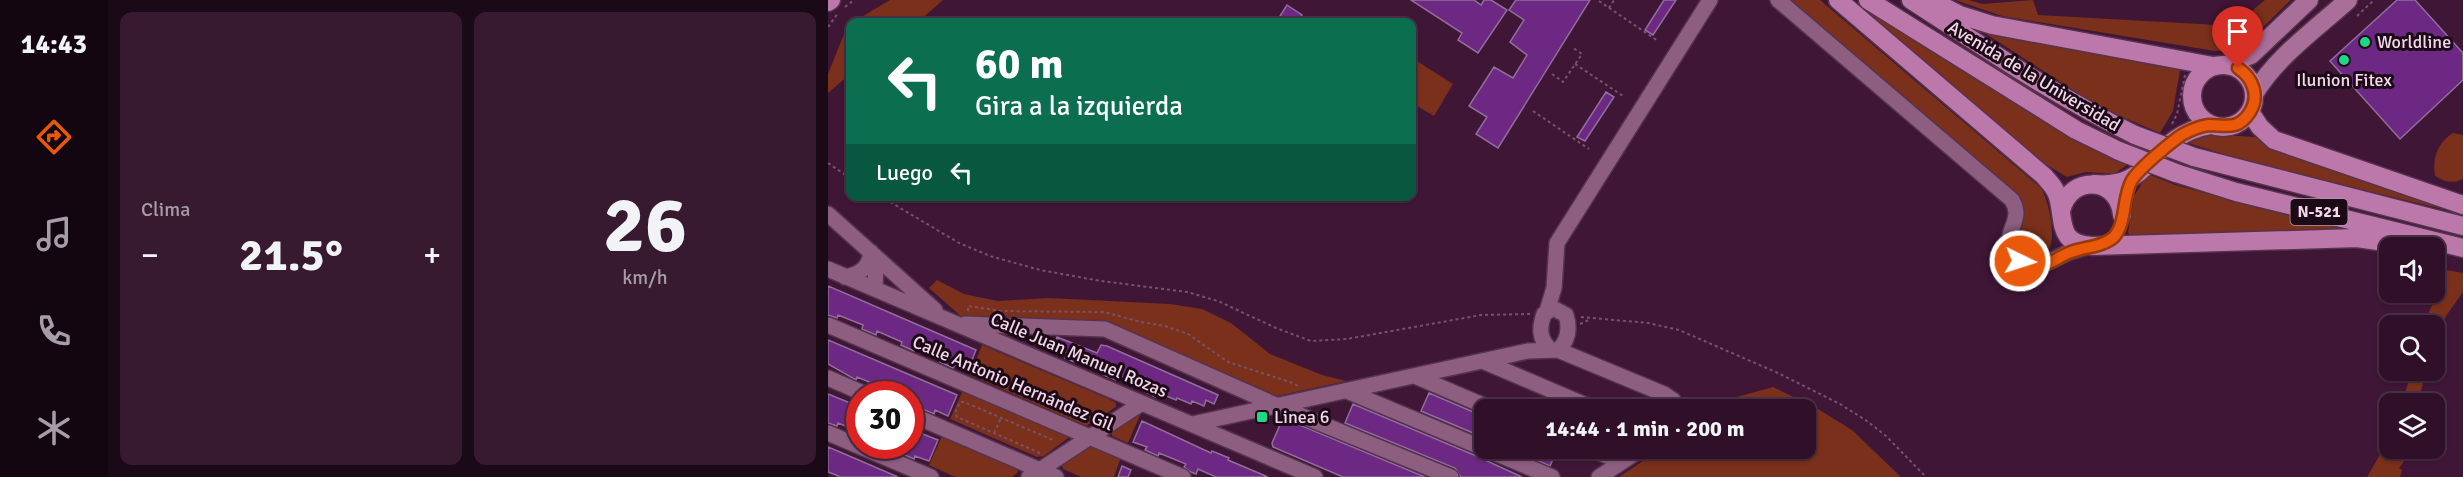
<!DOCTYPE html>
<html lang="es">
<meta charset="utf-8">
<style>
body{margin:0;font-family:Signika,sans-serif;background:#371930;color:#f1f3f6;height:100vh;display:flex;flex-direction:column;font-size:22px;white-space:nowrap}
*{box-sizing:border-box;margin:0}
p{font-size:20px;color:#a79da8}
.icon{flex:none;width:33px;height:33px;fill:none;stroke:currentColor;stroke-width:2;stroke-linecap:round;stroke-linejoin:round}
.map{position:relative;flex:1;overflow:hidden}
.sheet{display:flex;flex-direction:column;gap:12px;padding:12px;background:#1a0916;width:720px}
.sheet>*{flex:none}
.top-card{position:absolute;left:18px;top:18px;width:570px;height:183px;border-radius:12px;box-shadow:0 2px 4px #0004,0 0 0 2px #4a3045;background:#0b6e4f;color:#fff;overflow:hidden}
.controls{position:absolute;left:1551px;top:237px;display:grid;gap:12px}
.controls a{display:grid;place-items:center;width:66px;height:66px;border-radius:12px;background:#2f1028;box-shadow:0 2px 4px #0004,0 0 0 2px #4a3045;font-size:30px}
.speed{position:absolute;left:18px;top:381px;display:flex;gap:12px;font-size:30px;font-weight:700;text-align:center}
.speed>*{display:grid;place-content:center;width:78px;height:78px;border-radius:50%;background:#2f1028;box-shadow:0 2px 4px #0004,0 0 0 2px #4a3045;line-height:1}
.speed .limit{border:9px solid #d22;background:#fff;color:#111}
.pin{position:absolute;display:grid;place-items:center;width:51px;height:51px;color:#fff;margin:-62px -26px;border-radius:50% 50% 50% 0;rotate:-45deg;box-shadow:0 0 6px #0007}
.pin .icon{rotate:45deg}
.me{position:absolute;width:66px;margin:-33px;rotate:94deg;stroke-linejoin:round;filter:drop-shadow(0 0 4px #0008)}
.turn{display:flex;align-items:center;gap:21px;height:126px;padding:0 30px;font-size:27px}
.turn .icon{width:78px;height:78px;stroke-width:2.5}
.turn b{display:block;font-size:42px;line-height:51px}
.then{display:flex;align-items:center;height:57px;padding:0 30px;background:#0003;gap:12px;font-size:22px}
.big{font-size:45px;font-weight:800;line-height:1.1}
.sheet .widget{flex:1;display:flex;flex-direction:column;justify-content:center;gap:9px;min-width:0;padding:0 21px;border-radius:12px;background:#371930}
.sheet .dial{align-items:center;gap:0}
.dial b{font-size:78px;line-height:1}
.heat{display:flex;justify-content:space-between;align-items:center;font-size:33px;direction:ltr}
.sheet .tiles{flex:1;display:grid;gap:12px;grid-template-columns:repeat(2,1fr)}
.trip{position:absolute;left:646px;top:399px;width:342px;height:60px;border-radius:12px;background:#2f1028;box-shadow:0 2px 4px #0004,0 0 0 2px #4a3045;font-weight:800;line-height:60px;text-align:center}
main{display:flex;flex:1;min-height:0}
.menu{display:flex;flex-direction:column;width:108px;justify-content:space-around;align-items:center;background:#130610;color:#a79da8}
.menu .icon{width:42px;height:42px}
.menu .selected{color:#ea580c}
.menu b{font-size:27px;color:#f1f3f6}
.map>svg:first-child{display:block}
.green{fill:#7a301a}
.building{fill:#6d2883;stroke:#906e9c;stroke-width:1.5}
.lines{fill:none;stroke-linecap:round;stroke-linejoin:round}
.minor-casing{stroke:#55334e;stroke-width:18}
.major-casing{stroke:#55334e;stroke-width:21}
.highway-casing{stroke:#55334e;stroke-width:21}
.path{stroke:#77526e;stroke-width:2;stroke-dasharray:3 3;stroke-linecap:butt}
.minor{stroke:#8d5e80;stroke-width:15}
.major{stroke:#aa6e9a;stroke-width:18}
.highway{stroke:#bd78ab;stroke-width:18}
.highway-bridge-casing{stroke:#55334e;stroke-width:21;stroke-linecap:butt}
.highway-bridge{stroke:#bd78ab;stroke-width:18}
.route-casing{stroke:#983908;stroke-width:15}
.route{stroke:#ea580c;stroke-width:10}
.poi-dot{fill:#1fd887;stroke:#1c0a17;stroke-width:2}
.labels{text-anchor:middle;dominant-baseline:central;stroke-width:6;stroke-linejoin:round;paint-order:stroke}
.shield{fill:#1c0a17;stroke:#b299aa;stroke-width:1.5}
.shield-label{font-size:16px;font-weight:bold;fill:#f2d6e9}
.poi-label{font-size:18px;fill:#f2d6e9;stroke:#1c0a17;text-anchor:start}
.street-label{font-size:18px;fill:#f2d6e9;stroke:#1c0a17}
</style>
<main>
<nav class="menu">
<b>14:43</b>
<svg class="icon selected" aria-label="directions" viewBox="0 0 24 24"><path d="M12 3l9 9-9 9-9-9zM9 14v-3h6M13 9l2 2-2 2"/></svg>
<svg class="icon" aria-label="music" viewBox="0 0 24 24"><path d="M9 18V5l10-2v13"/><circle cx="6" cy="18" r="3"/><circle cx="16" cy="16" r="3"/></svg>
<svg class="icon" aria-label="phone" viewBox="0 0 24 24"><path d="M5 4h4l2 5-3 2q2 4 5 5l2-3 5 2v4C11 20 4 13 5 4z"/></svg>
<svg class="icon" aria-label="climate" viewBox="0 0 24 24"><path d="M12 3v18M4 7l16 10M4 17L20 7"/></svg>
</nav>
<section class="sheet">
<div class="tiles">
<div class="widget"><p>Clima</p>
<div class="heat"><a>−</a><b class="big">21.5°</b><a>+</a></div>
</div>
<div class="widget dial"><b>26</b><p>km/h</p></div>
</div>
</section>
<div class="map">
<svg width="1635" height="477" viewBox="0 0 1635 477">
<rect width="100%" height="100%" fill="#3f1636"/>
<path class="green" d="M62 0H115L90 22H25Z
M960 0H992L1213 188C1221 201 1229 239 1220 251L1222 254 1217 258 1199 259 1193 254 1188 239 1195 215Z
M1019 0H1025L1213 119 1299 165 1286 174 1258 172 1239 177 1219 165 1217 167Z
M1127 0H1141L1154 4 1205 0 1210 15 1389 25 1401 23 1420 14 1437 0H1463C1441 20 1419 50 1387 51L1174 16Z
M22 25V74L0 93V74L18 29Z
M1149 28 1353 64 1345 111 1332 133 1271 107Z
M584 58 625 84 606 116 584 103Z
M1625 133 1635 135V179C1625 184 1617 182 1607 176 1604 158 1610 142 1625 133Z
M1378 134 1427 137 1635 214 1428 164 1357 142Z
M1320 174 1347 185 1519 230 1302 237 1300 232 1306 196Z
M1607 268 1635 273V292L1618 316 1607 345 1606 326 1595 325 1608 297 1610 282 1607 278Z
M109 280 136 294 170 301 221 298 342 304 374 309 403 323 442 354 494 375 518 381 449 396 277 321 134 317 101 288Z
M154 345 281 399 288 403V407L258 426 142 375Z
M1583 370 1599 371 1589 403H1575Z
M945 387 990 409 1024 430 1073 477H791L833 449 978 448V410L891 409 909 397Z
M135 390 240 435V438L216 456 209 457 122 419Z
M309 412 313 413 300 443 284 436 283 431Z
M115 434 188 467 190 472 184 477H127L101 465Z
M1561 439 1562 448 1585 449 1571 468 1574 470 1572 477H1539Z
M263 445 293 457 286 477H253L235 469 234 464Z"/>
<path class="building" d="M583 0H646L653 5 656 0H663L679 10 650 53 630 40 634 33Z
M688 0H762L670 148 648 134 659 117 641 106 666 67 685 78 699 55 682 42 696 20 681 10Z
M836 0H848L825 35 817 30Z
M1569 0H1587L1635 53V80L1572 139 1502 61Z
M459 5 474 15 469 22H461L452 16Z
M778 92 786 97 757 141 749 137Z
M0 286 148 350 140 370 127 365 125 368 112 362 113 359 88 348 86 351 73 345 74 342 49 331 48 335 34 329 35 325 10 315 9 318 0 315Z
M229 337 269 353 273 345 279 346 390 395 386 404 378 400 376 406 364 401 363 404 349 398 348 400 329 392 327 397 315 391 317 386 290 375 288 380 276 375 278 370 251 358 249 363 237 358 239 353 226 345Z
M0 340 129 395 120 416 107 410 106 414 92 408 93 404 82 400V394H52L56 388 29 377 28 380 0 364Z
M601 393 657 417V438L593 411Z
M0 394 32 407V432L10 423 9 426 0 423Z
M525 404 646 455 694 477H633L627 468 517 423Z
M455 418 597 477H515L445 447 444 443Z
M314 421 383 453 384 451 401 458 400 460 440 477H388L370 469 368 474 363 472 356 467 358 464 331 453 330 456 317 450 319 447 305 442Z
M82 429 110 440 101 461 87 456 86 459 72 453 74 450 64 446H82Z
M0 447 12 452 70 477H12L8 475 0 472Z
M681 448H730L722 466Z
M294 466 303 470 300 477H290Z"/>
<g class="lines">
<g class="minor-casing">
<path id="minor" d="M950 0 1184 200C1192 214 1186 221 1182 235 1181 241 1183 248 1185 253 1197 277 1223 261 1239 253 1246 250 1253 249 1261 246
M0 214 107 310
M43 252 48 263 47 289
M0 269 487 477
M17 277C32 274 41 268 43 252
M719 311 726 288 729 243 882 0
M137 324 277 329 450 406 623 477
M0 325 355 477
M722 349C711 339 711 328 716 314L725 308 738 315C742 328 741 340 730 350
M657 362 769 410
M587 376 666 410
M0 378 37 394
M519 391 724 477
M82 414 228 477
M364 424 700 351 730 350 836 394 845 400 848 410
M0 433 103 477
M760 448 794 462
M201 477 314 403
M771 477 815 448"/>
</g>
<g class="major-casing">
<path id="major" d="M1398 65 1423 55 1481 0
M1426 94C1449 56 1488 29 1520 0"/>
</g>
<g class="highway-casing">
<path id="highway" d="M1010 0 1216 176C1223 184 1229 190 1231 201 1236 224 1231 244 1264 246L1529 238 1598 248
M1040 0 1248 130 1291 151
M1083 0C1157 48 1229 97 1307 135
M1102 0 1132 15 1164 25 1385 66
M0 2 3 0
M1364 96a31 31 0 1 1 62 0a31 31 0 1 1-62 0Z
M1422 112 1432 127 1446 140 1635 205
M1366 157 1635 226
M1348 173 1408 192 1635 248
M1266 184C1312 188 1316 162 1348 139 1358 132 1372 127 1383 125
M1233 211C1242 173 1291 177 1294 215"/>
</g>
<path class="path" d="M771 1 830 41
M17 7 26 0
M781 8 786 0
M1529 16 1546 0
M0 27 10 13
M747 64 795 96
M724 74 735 82 754 54 744 47
M705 111 761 149
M1344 124 1349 114 1357 75
M0 163 22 178
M52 196 131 243 162 256 212 270 273 281 359 292 390 301 448 328 483 341 519 339 653 315 702 314
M140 311V306L173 311 276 312 313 322 337 326 360 334 400 362 462 382 472 387
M753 317 820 323 851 330 950 373 1012 404 1039 421 1058 436 1098 477
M752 324 763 319
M171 383 174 375
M236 413 240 403
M166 433 173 418
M212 453 129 417 127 413 132 402H136L225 440"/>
<use href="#minor" class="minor"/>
<use href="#major" class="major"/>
<use href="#highway" class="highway"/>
<g class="highway-bridge-casing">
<path id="highway-bridge" d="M1307 135 1366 157
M1291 151 1348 173"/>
</g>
<use href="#highway-bridge" class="highway-bridge"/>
</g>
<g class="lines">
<g class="route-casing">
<path id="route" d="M1192 261C1199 264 1206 266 1214 265 1224 264 1233 255 1243 252 1256 247 1275 247 1286 237 1299 222 1294 197 1304 180 1311 169 1336 148 1348 139 1355 133 1371 126 1381 125 1398 125 1410 131 1422 112 1432 96 1425 78 1410 68"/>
</g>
<use href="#route" class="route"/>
</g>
<g class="poi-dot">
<circle cx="1537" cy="42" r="6"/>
<circle cx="1516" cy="60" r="6"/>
<rect x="428" y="411" width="12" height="12" rx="3"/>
</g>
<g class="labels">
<rect class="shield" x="1462.5" y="199" width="57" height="26" rx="4.5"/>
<g class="shield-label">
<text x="1491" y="212">N-521</text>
</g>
<g class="poi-label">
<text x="1549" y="42">Worldline</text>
<text x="1516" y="80" text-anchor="middle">Ilunion Fitex</text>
<text x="446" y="417">Linea 6</text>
</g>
<g class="street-label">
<text transform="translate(1206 76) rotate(31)">Avenida de la Universidad</text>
<text transform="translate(251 355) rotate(23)">Calle Juan Manuel Rozas</text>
<text transform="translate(185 383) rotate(23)">Calle Antonio Hernández Gil</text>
</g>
</g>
</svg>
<div class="controls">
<a><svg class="icon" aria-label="sound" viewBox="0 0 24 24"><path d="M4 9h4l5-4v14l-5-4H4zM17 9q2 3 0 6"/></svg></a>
<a><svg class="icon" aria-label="search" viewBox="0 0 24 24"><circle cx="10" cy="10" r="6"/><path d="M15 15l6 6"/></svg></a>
<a><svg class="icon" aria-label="layers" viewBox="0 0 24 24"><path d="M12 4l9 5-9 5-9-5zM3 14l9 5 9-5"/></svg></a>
</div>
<div class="speed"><div class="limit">30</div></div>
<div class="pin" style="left:1410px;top:68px;background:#d93025"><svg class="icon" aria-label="arrive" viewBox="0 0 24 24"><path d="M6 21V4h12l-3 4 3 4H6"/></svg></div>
<svg class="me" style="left:1192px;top:261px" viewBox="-20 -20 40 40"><circle r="17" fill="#ea580c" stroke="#fff" stroke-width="3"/><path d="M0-11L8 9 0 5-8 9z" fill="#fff"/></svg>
<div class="trip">14:44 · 1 min · 200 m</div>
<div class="top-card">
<div class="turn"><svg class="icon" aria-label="left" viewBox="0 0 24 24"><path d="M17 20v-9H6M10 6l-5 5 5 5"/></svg><div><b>60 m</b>Gira a la izquierda</div></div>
<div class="then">Luego<svg class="icon" aria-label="left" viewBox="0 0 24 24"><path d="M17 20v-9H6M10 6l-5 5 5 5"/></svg></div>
</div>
</div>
</main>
